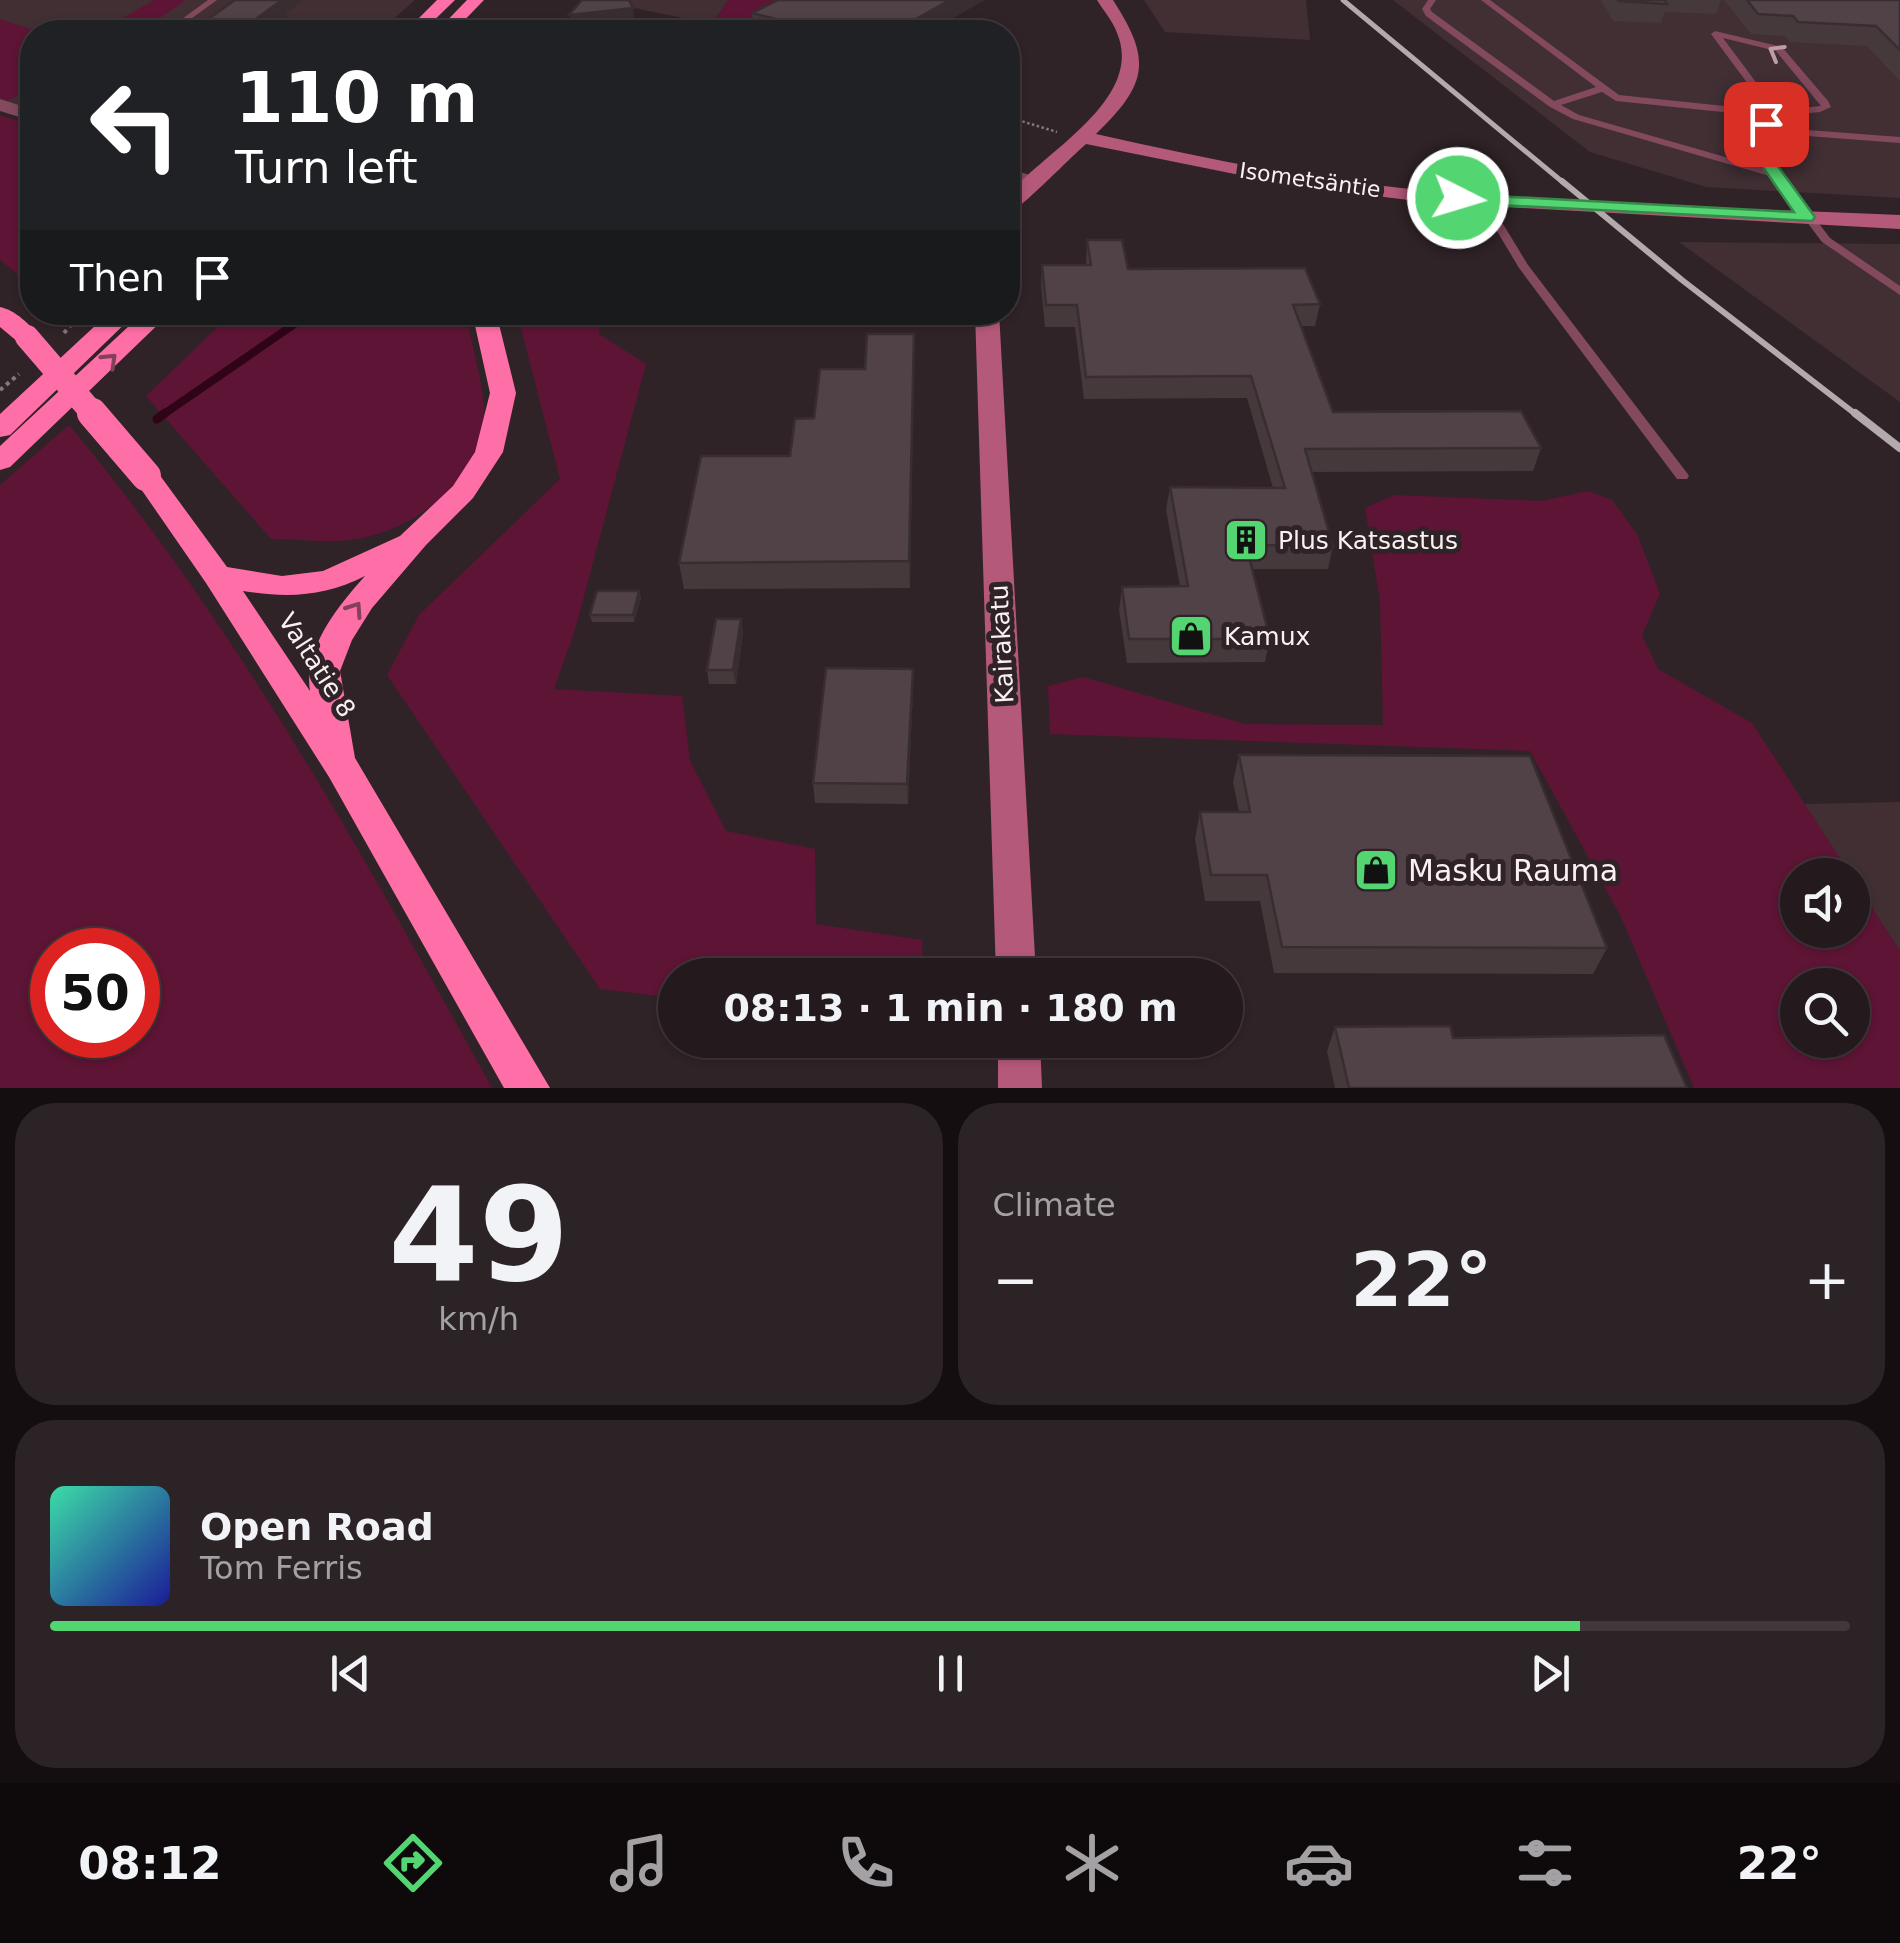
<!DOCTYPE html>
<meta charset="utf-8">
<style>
body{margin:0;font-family:"DejaVu Sans",sans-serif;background:#2c2326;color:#f1f3f6;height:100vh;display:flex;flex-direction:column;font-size:38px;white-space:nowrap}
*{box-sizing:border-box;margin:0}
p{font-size:32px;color:#a3a1a4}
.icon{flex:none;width:55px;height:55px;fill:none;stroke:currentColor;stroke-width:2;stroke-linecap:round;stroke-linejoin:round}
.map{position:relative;height:1088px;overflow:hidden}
.sheet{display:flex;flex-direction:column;gap:15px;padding:15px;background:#140e10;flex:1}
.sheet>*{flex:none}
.hud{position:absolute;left:20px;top:20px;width:1000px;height:305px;border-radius:40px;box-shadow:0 2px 8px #0004,0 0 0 2px #41383b;background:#202124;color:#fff;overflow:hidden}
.tools{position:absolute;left:1780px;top:858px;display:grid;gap:20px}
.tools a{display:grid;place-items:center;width:90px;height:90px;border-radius:50%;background:#241a1d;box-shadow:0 2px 8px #0004,0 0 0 2px #41383b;font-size:50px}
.speed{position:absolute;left:30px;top:928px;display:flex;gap:20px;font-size:50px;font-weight:700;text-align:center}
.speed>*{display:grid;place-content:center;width:130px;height:130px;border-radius:50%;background:#241a1d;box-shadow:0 2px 8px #0004,0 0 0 2px #41383b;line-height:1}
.speed .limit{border:15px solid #d22;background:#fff;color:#111}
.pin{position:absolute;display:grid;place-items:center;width:85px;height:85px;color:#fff;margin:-42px;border-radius:20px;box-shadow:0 5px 15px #0006}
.me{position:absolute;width:110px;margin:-55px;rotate:95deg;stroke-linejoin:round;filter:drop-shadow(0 0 8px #0008)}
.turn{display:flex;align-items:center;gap:35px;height:210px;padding:0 50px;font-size:45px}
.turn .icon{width:130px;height:130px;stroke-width:2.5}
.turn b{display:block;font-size:70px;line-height:85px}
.then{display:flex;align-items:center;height:95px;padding:0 50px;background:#0003;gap:20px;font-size:38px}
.big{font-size:75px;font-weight:700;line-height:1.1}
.sheet .card{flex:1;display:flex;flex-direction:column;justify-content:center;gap:15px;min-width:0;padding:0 35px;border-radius:40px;background:#2c2326}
.sheet .dial{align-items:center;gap:0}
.dial b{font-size:130px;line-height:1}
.song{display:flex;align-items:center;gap:30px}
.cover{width:120px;height:120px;border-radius:15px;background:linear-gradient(135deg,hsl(160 70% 55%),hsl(240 70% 35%))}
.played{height:10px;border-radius:5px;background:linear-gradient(90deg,#53d672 85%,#41383b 85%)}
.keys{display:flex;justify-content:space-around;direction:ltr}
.heat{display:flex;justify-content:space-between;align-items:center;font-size:55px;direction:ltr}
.sheet .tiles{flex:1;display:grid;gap:15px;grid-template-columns:1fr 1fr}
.card:last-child{grid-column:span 2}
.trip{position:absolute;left:658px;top:958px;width:585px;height:100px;border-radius:50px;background:#241a1d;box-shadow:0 2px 8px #0004,0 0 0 2px #41383b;font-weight:700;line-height:100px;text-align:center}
.tab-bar{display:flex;height:160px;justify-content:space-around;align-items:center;background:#0e0a0c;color:#a3a1a4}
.tab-bar .icon{width:70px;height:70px}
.tab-bar .current{color:#53d672}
.tab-bar b{font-size:45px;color:#f1f3f6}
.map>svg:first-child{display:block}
.built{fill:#412f34}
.green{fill:#5e1435;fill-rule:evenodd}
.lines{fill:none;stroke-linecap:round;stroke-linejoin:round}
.stream-far2{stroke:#300417;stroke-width:5}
.stream-far1{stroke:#300417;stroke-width:8}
.stream{stroke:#300417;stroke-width:9}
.path-far1{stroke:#82777a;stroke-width:2.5;stroke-dasharray:2.5 2.5;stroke-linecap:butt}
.path{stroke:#82777a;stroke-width:4;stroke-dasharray:4 4;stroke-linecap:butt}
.lane{fill:#83495d;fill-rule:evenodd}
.street{fill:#83495d;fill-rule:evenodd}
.secondary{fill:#b5597b;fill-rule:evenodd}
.highway{fill:#ff6fa7;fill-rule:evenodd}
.rail-far2{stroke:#b3aaac;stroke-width:5}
.rail-far1{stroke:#b3aaac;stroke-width:6}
.rail{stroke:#b3aaac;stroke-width:8}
.highway-bridge-far1{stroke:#ff6fa7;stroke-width:24}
.highway-bridge{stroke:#ff6fa7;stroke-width:30}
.wall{fill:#45393c}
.shaded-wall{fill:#382e31}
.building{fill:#504246;stroke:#382e31;stroke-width:2.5}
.oneway{stroke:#be9ca8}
.oneway2{stroke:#83415a}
.route{fill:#53d672;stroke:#368b4a;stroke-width:2.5}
.labels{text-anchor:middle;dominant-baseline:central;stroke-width:10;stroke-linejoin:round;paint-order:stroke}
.far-street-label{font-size:22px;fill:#f8f0f2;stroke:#302327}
.poi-label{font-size:25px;fill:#f8f0f2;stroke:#302327;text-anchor:start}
.street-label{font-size:25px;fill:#f8f0f2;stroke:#302327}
.near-poi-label{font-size:30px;fill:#f8f0f2;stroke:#302327;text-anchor:start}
</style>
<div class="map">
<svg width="1900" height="1088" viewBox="0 0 1900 1088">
<rect width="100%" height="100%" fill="#302327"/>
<path class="built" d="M0 0H415L379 32H32V109L0 99Z
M596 0H728L712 24Z
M1144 0H1306L1310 40 1165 32Z
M1393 0H1900V198L1706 187 1590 152Z
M1679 242 1900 244V402Z
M1900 802V951L1804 804Z"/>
<path class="green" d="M154 0H186L139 32H32V90L7 101 0 98V19L31 29 116 22Z
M728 0H807L737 32H707Z
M0 115 32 125V286L0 260Z
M232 313H466C470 338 487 397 484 419 476 482 415 530 356 539 329 544 298 539 271 539L146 396Z
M517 313H599V334L646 364 575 630 554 689 682 696 690 761 726 831 815 849 816 924 922 940 923 975H675V998L600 989 387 675 419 615 560 479Z
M69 425C238 627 365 858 492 1088H0V485ZM52 950H138V1035H52Z
M1588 491 1612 500 1637 534 1660 594 1642 635 1658 669 1752 723 1851 875H1798V930H1852L1853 878 1900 951V1088H1694L1620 915 1530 751 1050 734 1048 686 1083 677 1245 724 1383 725 1380 601 1365 508 1394 495 1542 501ZM1798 985H1852V1040H1798Z"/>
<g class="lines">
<path class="stream-far2" d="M1008 144 1014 141"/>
<path class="stream-far1" d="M161 416 312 312"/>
<path class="stream" d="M157 419 165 413"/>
<path class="path-far1" d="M382 32 397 19
M1008 117 1057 132"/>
<path class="path" d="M64 333 82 312
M0 390 19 374"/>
<path class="lane" d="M208 0H217L173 32H164Z
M1428 0H1436L1430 9 1432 12 1554 101 1596 87 1481 0H1490L1619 95 1734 107 1763 119 1765 114 1762 103 1711 34 1715 31 1782 47 1828 101 1831 107 1820 112 1774 117 1767 131 1794 129 1900 137V143L1794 135 1764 138 1763 150 1830 238 1900 286V295L1822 242 1773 177 1573 119 1550 107 1426 16 1422 9ZM1723 38 1776 51 1821 106 1774 111 1770 101ZM1602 92 1616 101 1732 113 1760 125C1749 148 1752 149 1767 169L1579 115 1561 105Z
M1484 198 1489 201 1528 265 1687 473 1689 476 1687 479H1677L1519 268 1479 201Z"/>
<path class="street" d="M0 99 32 109V121L0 111Z
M1008 169 1038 177 1041 181 1031 187 1008 181Z"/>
<path class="secondary" d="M1097 0H1113C1152 60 1148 84 1096 134 1185 154 1275 173 1366 184 1543 205 1722 207 1900 215V229L1433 203 1295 186 1086 144C1072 156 1017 212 1008 214V195C1044 152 1145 99 1117 33 1113 21 1103 10 1097 0Z
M975 312H999L1036 975H996Z
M998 1040H1040L1042 1088H998Z"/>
<path class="highway" d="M437 0H455L422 32H405Z
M467 0H484L453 32H436Z
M0 307C15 310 31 325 39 337L36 342H18L0 327Z
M110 312H137L10 435 0 437V414Z
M144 312H171L10 467 0 470V446Z
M472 312H496L516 393 503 452 473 498 426 545 372 608 352 640 340 671 355 758 550 1088H504L329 777 206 583 132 476 136 470H156L227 567 282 576 323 571 400 536 453 486 475 452 490 393ZM365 576C338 606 303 649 310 691L243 591C287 598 324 597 365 576Z"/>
<path class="rail-far2" d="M1343 0 1565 184"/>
<path class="rail-far1" d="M1562 181 1682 280 1858 416"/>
<path class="rail" d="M1855 413 1900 448"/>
<path class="highway-bridge-far1" d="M27 337 95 416"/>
<path class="highway-bridge" d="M92 413 146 476"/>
</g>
<path class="wall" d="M778 0H984L928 32H754L752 13Z
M1601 0H1721L1716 14 1665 12 1661 23 1613 21Z
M1724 0H1900V81L1867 46 1790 42 1785 36 1751 34Z
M1087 240 1128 269 1320 304 1315 326H1301L1333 412 1541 448 1533 471 1311 472 1333 546 1328 569H1252L1270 639 1265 662 1127 663 1119 610 1122 587 1180 586 1166 510 1170 487 1273 488 1247 398 1084 399 1075 327H1045L1041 286 1042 265H1086Z
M914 334 910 588 684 589 679 563 790 456 814 418 865 369Z
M639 591 641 598 634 622H592L590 615Z
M741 619 743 633 736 684H709L707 670Z
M913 669V689L908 804 815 803 813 783Z
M1239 755 1607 948 1593 974 1274 973 1260 901H1205L1195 839 1200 812H1239L1233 782Z
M1335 1027 1453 1038 1687 1088H1335L1327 1051Z"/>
<path class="shaded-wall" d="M274 0H303L286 13 288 18 270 32H238Z
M950 0H984L928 32H893Z
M633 8 635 23 572 30 569 15Z
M914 334V359L910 588 909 561Z
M639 591 641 598 634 622 633 615Z
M741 619 743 633 736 684 733 670Z
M913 669V689L908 804 907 784Z"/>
<path class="building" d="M235 0H282L238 32H190Z
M582 0H629L633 8 569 15Z
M778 0H950L893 32H828L752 13Z
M1618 0H1665L1667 4 1619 1Z
M1747 0H1900V50L1876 26 1798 22 1793 16 1758 14Z
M610 19 615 32H532L531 28Z
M1087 240H1122L1128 269 1305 268 1320 304 1293 305 1333 412 1521 411 1541 448 1305 449 1333 546 1246 545 1270 639H1129L1122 587 1188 586 1170 487 1285 488 1251 376 1086 377 1077 305H1046L1042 265H1091Z
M867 334H914L909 561 679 563 701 456H790L795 419 814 418 820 369H865Z
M597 591H639L633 615H590Z
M716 619H741L733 670H707Z
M826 668 913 669 907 784 813 783Z
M1239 755 1530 756 1607 948 1282 947 1267 875H1211L1200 812H1250Z
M1450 1026 1453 1038 1664 1035 1687 1088H1349L1335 1027Z"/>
<defs><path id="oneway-chevron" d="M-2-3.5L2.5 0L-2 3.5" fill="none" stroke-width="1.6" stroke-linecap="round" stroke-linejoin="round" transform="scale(2.5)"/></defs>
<use class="oneway" href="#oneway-chevron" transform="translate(1776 52) rotate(-150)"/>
<g class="oneway2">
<use href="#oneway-chevron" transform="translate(110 360) rotate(-44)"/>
<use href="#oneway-chevron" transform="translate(355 609) rotate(-56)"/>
</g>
<path class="route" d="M1766 119 1773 124 1764 142 1766 150 1815 217 1812 221 1458 203 1450 198 1458 194 1794 212 1751 150 1749 142 1760 120Z"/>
<defs>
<g id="building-square" transform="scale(2.25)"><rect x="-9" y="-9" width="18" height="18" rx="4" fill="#53d672" stroke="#302327"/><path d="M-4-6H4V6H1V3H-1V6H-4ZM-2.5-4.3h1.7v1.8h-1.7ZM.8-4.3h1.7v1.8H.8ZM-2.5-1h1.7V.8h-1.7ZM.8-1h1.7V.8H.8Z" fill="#111"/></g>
<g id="shop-square" transform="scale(2.25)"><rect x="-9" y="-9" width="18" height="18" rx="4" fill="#53d672" stroke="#302327"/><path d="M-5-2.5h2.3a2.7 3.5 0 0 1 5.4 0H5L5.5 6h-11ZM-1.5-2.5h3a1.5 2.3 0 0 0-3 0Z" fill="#111"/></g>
</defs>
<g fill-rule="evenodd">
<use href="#building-square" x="1246" y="540"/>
<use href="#shop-square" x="1191" y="636"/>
<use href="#shop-square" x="1376" y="870"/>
</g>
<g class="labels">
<g class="far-street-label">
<text transform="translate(1310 180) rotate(8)">Isometsäntie</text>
</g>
<g class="poi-label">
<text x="1278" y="540">Plus Katsastus</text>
<text x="1224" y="636">Kamux</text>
</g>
<g class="street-label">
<text transform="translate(1002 644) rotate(-93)">Kairakatu</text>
<text transform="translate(317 665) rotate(57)">Valtatie 8</text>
</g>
<g class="near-poi-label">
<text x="1408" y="870">Masku Rauma</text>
</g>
</g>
</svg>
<div class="tools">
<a><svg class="icon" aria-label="sound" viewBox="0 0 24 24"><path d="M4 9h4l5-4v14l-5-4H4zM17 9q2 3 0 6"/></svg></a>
<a><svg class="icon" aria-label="search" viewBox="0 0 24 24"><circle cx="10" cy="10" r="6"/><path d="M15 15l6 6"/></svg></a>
</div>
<div class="speed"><div class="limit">50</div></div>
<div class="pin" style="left:1766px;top:124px;background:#d93025"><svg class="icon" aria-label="arrive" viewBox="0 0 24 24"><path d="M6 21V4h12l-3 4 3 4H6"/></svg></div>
<svg class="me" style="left:1458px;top:198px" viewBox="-20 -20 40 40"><circle r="17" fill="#53d672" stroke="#fff" stroke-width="3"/><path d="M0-11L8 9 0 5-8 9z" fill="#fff"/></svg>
<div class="trip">08:13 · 1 min · 180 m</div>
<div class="hud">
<div class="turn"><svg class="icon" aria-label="left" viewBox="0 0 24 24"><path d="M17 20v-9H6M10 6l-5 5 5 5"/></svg><div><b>110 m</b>Turn left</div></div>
<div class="then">Then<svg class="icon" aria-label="arrive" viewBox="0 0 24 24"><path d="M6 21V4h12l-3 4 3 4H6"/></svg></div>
</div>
</div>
<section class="sheet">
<div class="tiles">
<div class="card dial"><b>49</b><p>km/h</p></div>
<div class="card"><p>Climate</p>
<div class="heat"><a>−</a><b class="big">22°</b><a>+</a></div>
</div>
<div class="card">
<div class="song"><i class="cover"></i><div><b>Open Road</b><p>Tom Ferris</p></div></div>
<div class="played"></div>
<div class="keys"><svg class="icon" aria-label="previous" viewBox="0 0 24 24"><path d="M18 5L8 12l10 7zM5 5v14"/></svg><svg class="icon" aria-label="pause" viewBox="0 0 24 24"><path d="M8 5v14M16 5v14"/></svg><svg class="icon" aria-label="next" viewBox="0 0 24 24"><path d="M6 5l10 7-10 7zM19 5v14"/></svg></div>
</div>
</div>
</section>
<nav class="tab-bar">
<b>08:12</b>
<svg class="icon current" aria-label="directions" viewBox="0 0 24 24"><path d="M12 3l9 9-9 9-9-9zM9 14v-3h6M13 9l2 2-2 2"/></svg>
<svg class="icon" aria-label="music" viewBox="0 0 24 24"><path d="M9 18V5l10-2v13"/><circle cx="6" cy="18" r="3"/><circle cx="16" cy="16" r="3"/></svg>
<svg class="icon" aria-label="phone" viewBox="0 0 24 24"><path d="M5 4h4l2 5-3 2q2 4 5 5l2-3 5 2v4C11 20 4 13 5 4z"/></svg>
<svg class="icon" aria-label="climate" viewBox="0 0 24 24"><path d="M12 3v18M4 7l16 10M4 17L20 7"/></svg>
<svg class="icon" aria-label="car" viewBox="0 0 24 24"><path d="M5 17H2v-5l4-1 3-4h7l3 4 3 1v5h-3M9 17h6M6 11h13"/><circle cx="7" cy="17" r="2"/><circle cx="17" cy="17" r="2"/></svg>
<svg class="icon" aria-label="filters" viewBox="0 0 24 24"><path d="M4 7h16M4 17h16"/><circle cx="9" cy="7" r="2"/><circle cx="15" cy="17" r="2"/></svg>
<b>22°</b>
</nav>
